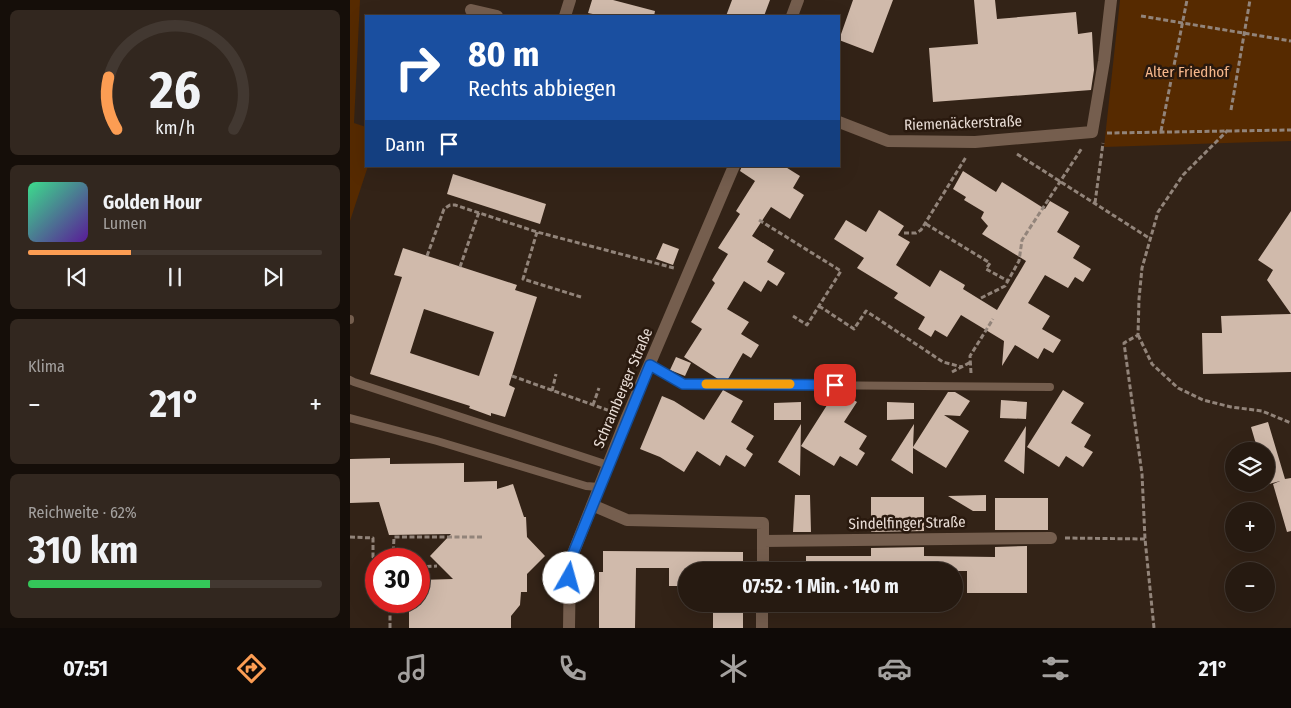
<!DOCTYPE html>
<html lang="de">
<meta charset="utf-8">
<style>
body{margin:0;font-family:"Fira Sans Condensed",sans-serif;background:#32271f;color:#f1f3f6;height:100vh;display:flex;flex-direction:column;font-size:19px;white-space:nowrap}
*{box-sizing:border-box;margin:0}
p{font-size:16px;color:#a4a19f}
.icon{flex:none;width:28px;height:28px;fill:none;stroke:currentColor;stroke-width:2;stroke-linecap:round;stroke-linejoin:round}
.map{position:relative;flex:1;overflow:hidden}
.details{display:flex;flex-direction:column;gap:10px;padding:10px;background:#150e09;width:350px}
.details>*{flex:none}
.banner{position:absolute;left:15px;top:15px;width:475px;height:152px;border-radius:0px;box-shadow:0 5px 20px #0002,0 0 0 1px #423831;background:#1a4fa0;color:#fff;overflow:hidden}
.tools{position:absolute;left:875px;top:442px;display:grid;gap:10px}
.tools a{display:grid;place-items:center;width:50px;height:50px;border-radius:50%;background:#261a11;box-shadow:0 5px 20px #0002,0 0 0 1px #423831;font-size:25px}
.speed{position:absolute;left:15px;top:548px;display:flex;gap:10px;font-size:25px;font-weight:700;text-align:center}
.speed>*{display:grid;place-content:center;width:65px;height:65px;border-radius:50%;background:#261a11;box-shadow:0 5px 20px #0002,0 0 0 1px #423831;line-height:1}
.speed .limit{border:8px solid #d22;background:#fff;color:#111}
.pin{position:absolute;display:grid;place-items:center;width:42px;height:42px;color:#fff;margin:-21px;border-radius:10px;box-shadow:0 2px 8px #0006}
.me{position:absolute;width:55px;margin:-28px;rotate:7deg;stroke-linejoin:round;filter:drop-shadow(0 0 4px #0008)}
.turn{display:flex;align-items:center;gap:18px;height:105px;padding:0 20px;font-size:22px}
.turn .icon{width:65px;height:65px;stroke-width:2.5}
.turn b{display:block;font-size:35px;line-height:42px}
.then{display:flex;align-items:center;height:48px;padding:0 20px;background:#0003;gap:10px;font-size:19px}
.big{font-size:38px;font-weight:700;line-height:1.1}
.details .widget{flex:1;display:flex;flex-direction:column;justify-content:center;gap:8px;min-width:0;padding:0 18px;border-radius:8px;background:#32271f}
.details .dial{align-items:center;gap:0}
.dial svg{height:130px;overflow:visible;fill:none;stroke:#423831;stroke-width:7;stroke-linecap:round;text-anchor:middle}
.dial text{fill:#f1f3f6;stroke:none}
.song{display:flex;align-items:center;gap:15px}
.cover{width:60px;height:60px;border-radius:8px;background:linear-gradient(135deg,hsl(150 70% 55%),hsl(270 70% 35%))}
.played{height:5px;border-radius:2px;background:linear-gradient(90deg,#fc9d53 35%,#423831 35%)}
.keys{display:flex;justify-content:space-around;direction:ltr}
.heat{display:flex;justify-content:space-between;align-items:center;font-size:28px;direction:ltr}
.charge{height:8px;border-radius:4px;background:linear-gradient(90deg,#34c759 62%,#423831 0)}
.trip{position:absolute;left:328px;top:562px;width:285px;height:50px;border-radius:25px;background:#261a11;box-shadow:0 5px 20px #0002,0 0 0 1px #423831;font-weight:700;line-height:50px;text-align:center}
.menu{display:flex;height:80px;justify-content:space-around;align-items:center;background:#0f0a07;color:#a4a19f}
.menu .icon{width:35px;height:35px}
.menu .selected{color:#fc9d53}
.menu b{font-size:22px;color:#f1f3f6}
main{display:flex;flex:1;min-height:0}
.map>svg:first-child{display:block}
.green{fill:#562a00}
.building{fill:#d0baab;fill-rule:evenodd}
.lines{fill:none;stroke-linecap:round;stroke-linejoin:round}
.path{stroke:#92847a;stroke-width:3;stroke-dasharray:5 2.5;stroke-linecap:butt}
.service{stroke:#755e4e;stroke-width:8}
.minor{stroke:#755e4e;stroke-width:12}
.route-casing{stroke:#114b97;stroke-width:12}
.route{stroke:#1a73e8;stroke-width:9}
.slow{stroke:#f59e0b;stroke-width:9}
.labels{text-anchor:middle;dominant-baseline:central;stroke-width:5;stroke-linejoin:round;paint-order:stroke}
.park-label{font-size:15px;fill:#f6b78b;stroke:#29190e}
.street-label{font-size:15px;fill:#e9ddd6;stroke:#29190e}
</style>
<main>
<section class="details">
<div class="widget dial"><svg viewBox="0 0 100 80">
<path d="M14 69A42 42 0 1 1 86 69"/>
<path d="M14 69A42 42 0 0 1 9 37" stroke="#fc9d53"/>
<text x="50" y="56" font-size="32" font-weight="700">26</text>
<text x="50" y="72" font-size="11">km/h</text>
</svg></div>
<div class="widget">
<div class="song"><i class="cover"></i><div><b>Golden Hour</b><p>Lumen</p></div></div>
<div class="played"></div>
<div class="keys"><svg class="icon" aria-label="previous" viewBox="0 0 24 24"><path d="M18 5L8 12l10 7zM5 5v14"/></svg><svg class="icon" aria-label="pause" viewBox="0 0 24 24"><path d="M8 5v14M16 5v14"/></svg><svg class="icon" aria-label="next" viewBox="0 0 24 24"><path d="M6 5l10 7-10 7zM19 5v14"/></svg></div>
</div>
<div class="widget"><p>Klima</p>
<div class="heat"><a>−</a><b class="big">21°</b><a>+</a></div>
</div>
<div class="widget"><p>Reichweite · 62%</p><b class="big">310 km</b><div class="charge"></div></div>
</section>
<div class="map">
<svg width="941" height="628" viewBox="0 0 941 628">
<rect width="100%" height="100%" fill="#332317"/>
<path class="green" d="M0 0H10L4 123 16 127V166H18L0 221Z
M770 0H941V141L754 147Z"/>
<path class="building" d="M242 0H263L305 11 304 16H252L238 13Z
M382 0H420L414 16H376Z
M503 0H543L523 53 489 40Z
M624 0H645L647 19 726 12 728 34 742 32 744 70 741 90 583 102 579 48 628 44Z
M392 166H434L450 176 443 188 454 195 440 219 421 207 402 236 424 250 417 262 435 273 427 286 418 280 411 292 394 281 377 309 399 322 391 334 409 345 401 358 393 353 378 379H368L334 357 352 329 341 322 365 283 362 280 378 254 368 248 390 214 386 211 405 181 390 171Z
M613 171 646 192 652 182 695 209 700 201 719 212 707 232 730 246 723 258 741 269 733 282 725 277 718 288 695 275 678 303 700 316 692 329 711 340 703 353 694 348 688 359 665 345 652 366 654 341 611 315 597 337 585 330 581 337 568 329 575 317 544 298 548 293 507 268 514 258 484 239 496 220 516 232 529 210 554 226 548 235 560 242 546 265 580 287 590 270 615 285 613 289 647 310 676 261 632 234 638 226 631 218 634 212 614 200 616 197 603 189Z
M103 174 196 204 190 224 97 194Z
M941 211V314L917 280 923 270 908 260Z
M313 243 329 249 323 265 306 259Z
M53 248 167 285 165 290 187 297 159 385 165 388 155 417 141 413V416L119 408 120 406 20 374 52 277 44 275ZM74 309 144 332 129 376 60 353Z
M941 314V372L853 374 852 333H872L871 316Z
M326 357 341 363 335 376 320 370Z
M373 390 393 401 381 422 404 436 396 449 403 454 395 467 376 455 370 466 347 451 334 472 310 457 290 449 312 396 324 401 354 420Z
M713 390 734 403 721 423 741 435 734 447 743 452 733 467 716 456 709 467 677 447Z
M486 391H490L507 402 494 422 517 436 509 449 515 453 507 466 490 456 484 466 451 446Z
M598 392H605L620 401 610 416 594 415 619 431 596 468 563 448V474L541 460 564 424 563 447Z
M651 400 677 402 676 419 650 418Z
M451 402V420H424V403Z
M537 402 564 403V419L537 420Z
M918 422 935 479 941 478V531L937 532 923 484 930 481 916 485V451H908L901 427Z
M451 424 450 476 428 462Z
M676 426 674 474 654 461Z
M40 458V464L114 463V482L147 481V489L163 484 174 517H176L177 537 195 556 177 574V592H171L170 605 161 616V628H59V601H69V580L103 579 80 556 101 534 39 535 29 502 0 503V459Z
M445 495H460L461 532H443Z
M636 495V511H623L598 496Z
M521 497H574V531L521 532Z
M645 498H698V530H645Z
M677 546V593H617V571H456V556H521V548L574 547V556L645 557V547Z
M253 551 393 552V571H336V586H319V568H286L285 628H249V572H253Z
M376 608H393V628H363V612H375Z"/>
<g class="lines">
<path class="path" d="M791 16 941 41
M881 110 900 0
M811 131 837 0
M757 133 941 130
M667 154 799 238
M745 203 753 143
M409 220 491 271 457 325 443 316
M576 224 640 263 636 269 658 281
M187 232 173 279 231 297
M554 233H566L571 230 616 157
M77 256 94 209 100 205H105L187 232 324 268
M110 267 129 212
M631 298 655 286 669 261 672 240 732 148
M469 306 504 329 516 311 593 362 612 367
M788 335 802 364 828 388 853 400 881 407 912 411 941 423
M602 372 621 362
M621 373 620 356 643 319
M162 376 263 412
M202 391 206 374
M243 405 249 388
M0 537 23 538V557L26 559
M715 538 795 539
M43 559 44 537H133
M69 567 87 566
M40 628V601
M804 628 795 539 792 474 774 343 788 335 789 299 792 268 808 212 833 175 878 130"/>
<path class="service" d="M0 320V319
M299 365 333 384 700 387
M0 380 4 382 258 465
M0 418 87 441 236 486 249 487"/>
<path class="minor" d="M121 10 147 16
M215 16 220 0
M442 16 448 0
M489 122 538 141 625 142 742 132 754 61 761 0
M242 505 277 520 413 523V571
M413 541 701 538
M219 628 220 561 277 417 384 166
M412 628V604"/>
</g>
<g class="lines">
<g class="route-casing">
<path id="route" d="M219 578 220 561 300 365 333 384 485 385"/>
</g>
<use href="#route" class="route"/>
<path class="slow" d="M356 384H440"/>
</g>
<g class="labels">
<g class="park-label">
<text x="837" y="72">Alter Friedhof</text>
</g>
<g class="street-label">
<text transform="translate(613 123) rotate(-2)">Riemenäckerstraße</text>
<text transform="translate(273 388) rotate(-67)">Schramberger Straße</text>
<text transform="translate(557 523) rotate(-1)">Sindelfinger Straße</text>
</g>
</g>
</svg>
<div class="tools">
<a><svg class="icon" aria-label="layers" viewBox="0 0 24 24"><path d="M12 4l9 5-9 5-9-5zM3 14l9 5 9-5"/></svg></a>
<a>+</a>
<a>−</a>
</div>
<div class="speed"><div class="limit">30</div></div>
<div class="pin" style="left:485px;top:385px;background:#d93025"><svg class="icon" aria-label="arrive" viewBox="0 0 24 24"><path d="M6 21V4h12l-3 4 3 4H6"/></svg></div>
<svg class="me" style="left:219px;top:578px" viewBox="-20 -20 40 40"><circle r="19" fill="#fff"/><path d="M0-13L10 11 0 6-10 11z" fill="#1a73e8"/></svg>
<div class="trip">07:52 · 1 Min. · 140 m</div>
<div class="banner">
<div class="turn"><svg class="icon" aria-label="right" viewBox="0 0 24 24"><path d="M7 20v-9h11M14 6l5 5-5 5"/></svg><div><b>80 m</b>Rechts abbiegen</div></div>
<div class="then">Dann<svg class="icon" aria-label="arrive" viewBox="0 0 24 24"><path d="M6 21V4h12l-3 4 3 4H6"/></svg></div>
</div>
</div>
</main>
<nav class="menu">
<b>07:51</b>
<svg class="icon selected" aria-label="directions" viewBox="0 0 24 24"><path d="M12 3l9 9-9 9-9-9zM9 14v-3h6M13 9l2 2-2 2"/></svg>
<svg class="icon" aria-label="music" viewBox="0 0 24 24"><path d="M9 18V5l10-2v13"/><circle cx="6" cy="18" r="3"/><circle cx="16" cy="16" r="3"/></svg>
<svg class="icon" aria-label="phone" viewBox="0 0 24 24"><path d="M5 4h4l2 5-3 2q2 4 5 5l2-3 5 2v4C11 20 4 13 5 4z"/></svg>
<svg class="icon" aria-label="climate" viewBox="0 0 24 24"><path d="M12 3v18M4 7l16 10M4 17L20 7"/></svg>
<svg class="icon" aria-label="car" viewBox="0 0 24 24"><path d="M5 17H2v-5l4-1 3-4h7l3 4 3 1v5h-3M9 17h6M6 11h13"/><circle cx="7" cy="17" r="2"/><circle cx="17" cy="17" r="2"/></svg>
<svg class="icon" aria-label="filters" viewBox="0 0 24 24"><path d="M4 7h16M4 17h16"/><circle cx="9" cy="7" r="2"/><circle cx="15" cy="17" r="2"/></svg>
<b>21°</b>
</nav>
